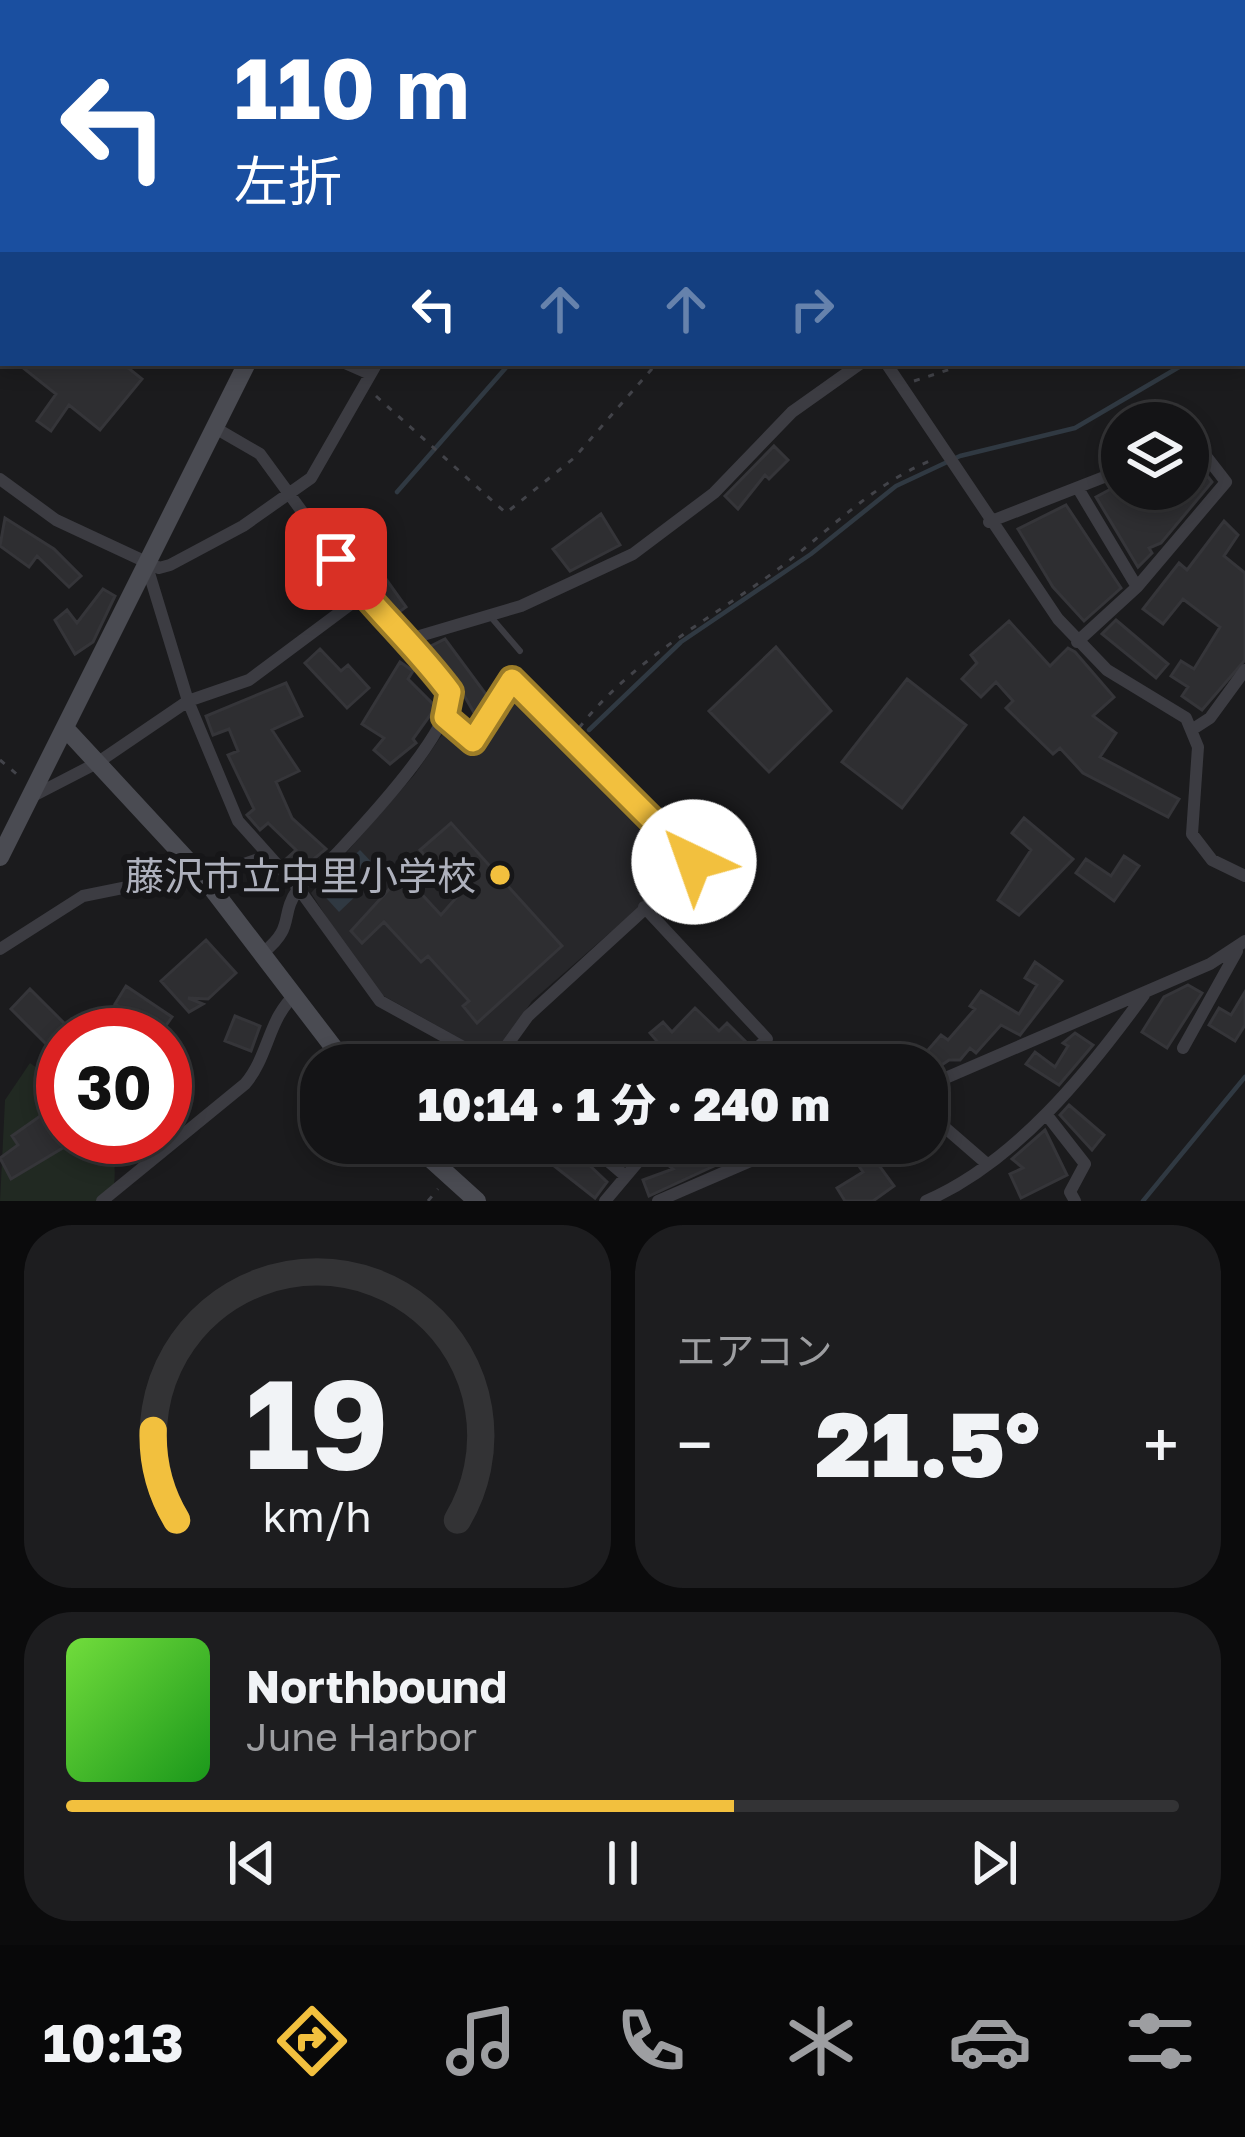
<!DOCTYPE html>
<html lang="ja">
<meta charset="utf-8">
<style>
body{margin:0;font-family:"Golos Text","Noto Sans JP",sans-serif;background:#1d1d1f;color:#f1f3f6;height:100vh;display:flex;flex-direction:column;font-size:45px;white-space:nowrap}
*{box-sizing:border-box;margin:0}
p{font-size:39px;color:#9d9ea1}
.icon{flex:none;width:66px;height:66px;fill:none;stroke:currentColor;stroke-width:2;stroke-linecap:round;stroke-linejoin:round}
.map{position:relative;height:1201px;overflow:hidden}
.drawer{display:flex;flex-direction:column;gap:24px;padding:24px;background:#0b0b0c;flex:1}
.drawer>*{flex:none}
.top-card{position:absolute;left:0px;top:0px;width:1245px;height:366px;box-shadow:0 6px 18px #0003,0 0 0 3px #333335;background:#1a4fa0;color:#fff;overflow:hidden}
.buttons{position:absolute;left:1101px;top:402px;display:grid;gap:24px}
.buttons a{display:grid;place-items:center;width:108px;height:108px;border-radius:50%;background:#141416;box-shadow:0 6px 18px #0003,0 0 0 3px #333335;font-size:60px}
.speed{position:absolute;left:36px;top:1008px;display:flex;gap:24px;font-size:60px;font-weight:700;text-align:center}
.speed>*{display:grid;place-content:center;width:156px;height:156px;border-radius:50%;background:#141416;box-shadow:0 6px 18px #0003,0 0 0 3px #333335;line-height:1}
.speed .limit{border:18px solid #d22;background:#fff;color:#111}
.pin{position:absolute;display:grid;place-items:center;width:102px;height:102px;color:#fff;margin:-51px;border-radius:24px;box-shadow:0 6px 18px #0006}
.me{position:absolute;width:132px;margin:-66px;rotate:318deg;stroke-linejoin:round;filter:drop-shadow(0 0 9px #0008)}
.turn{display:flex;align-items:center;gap:42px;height:252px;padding:0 36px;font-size:54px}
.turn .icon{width:156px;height:156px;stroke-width:2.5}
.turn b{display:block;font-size:84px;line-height:102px}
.lanes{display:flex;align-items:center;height:114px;padding:0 36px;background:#0003;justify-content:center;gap:60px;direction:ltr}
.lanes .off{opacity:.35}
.big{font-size:90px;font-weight:800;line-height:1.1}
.drawer .tile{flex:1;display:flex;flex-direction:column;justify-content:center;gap:18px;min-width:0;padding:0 42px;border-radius:48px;background:#1d1d1f}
.drawer .dial{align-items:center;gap:0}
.dial svg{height:312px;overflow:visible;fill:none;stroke:#333335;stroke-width:7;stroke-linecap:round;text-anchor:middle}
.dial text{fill:#f1f3f6;stroke:none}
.song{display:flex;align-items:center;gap:36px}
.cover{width:144px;height:144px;border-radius:18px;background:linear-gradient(135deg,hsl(100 70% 55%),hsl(120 70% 35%))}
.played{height:12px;border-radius:6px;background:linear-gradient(90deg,#f2c03e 60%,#333335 60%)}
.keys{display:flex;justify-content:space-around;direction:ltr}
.heat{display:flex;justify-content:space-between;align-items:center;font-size:66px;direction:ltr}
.drawer .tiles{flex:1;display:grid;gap:24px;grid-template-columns:1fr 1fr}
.tile:last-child{grid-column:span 2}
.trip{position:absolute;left:300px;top:1044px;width:648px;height:120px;border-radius:48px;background:#141416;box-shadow:0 6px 18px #0003,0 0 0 3px #333335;font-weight:800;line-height:120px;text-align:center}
.menu{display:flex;height:192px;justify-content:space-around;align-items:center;background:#080809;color:#9d9ea1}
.menu .icon{width:84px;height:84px}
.menu .on{color:#f2c03e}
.menu b{font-size:54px;color:#f1f3f6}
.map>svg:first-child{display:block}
.built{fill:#27272a}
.green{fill:#212922}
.water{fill:#303942}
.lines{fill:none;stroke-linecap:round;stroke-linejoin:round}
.stream{stroke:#303942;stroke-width:4.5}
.building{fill:#2e2e31;stroke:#353539;stroke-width:3}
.path{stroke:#424349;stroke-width:3;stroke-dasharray:6 9;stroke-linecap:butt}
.lane{stroke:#3c3c42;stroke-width:6}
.street{stroke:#3c3c42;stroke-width:12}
.secondary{stroke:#4a4b52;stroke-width:18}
.route-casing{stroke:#9d7d28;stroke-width:30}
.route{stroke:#f2c03e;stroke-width:21}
.poi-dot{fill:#f2c03e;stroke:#161618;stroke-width:4.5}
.labels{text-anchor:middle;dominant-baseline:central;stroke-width:12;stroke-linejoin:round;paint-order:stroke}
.poi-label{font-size:39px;fill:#aeb1bd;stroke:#161618;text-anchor:end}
</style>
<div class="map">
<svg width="1245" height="1201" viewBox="0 0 1245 1201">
<rect width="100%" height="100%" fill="#1b1b1d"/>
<path class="built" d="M512 693 521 695 688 858 685 867 532 1001 496 1054H488L373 990 311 893 415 774 444 732 474 752Z"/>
<path class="green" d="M30 1063 63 1087V1137H107C116 1157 116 1173 113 1194L104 1201H0L5 1100Z"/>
<path class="water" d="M360 850 381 872 339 912 318 889Z"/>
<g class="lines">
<path class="stream" d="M1089 3 1096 0
M1242 342 1245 340
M397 492 510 363
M589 730 681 642 811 554 896 486 960 456 1075 428 1186 363
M1143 1201 1245 1077"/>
</g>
<path class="building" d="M17 363H122L142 379 100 430 69 405 51 431 37 421 56 394Z
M774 446 788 460 769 479 765 475 738 509 725 496Z
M1188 451 1212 482 1161 543 1149 548 1152 553 1138 567 1096 497 1122 483V489H1188Z
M1066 505 1121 588 1084 621 1053 587 1018 529Z
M601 514 620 545 570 571 553 549Z
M5 518 54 549 81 576 69 587 37 556 29 567 0 546Z
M1224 521 1238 535 1224 556 1245 573V660L1202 710 1182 696 1188 687 1171 676 1181 661 1194 669 1220 627 1183 599 1163 624 1143 609 1179 563 1187 570Z
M355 536 406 607 395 615 341 547Z
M103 589 115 596 93 642 75 654 55 620 67 610 77 623Z
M1116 620 1168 664 1156 678 1102 634Z
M1009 621 1050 666 1068 648 1075 652 1114 697 1093 716 1116 733 1100 757 1179 799 1168 817 1083 773 1060 748 1053 754 1006 708 1013 701 996 682 981 697 962 679 977 663 971 655Z
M445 639 488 697 476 716 458 685 425 649Z
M776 647 831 711 769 772 709 711Z
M320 649 341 671 348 665 369 688 347 708 305 663Z
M400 662 413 671 408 679 436 707 413 739 416 743 390 764 374 750 384 738 362 724Z
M907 679 966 725 902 808 842 762Z
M286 683 302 716 272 730 299 771 276 782 292 818 326 849 298 872 286 859 296 850 268 823 260 830 247 815 254 809 228 755 238 751 229 729 213 735 206 716Z
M1024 818 1073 859 1019 915 998 900 1031 850 1012 833Z
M451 823 562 946 477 1023 463 1006 469 1001 428 956 421 962 384 922 362 943 351 931 403 874 441 915 470 882 454 864 442 875 420 850Z
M1124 856 1139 866 1114 901 1076 873 1086 859 1111 876Z
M206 940 236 973 208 999 188 998 203 1004 189 1012 161 981Z
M1035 962 1062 981 1020 1035 1001 1025 976 1053 970 1048 960 1060H949L927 1075V1065H915L941 1035 948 1040 975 1009 970 1006 981 991 1019 1014 1037 985 1025 978Z
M1188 985 1202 993 1167 1048 1142 1032 1164 997Z
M126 986 172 1017 160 1034 115 1004Z
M30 989 76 1035H63V1052L53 1041 48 1046 11 1009Z
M1245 992V1025L1235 1041 1209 1025 1219 1008 1231 1015Z
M695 1008 719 1031 727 1023 747 1043 721 1065H677L650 1033 663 1022 672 1032Z
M235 1016 260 1026 251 1051 225 1041Z
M1075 1033 1093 1045 1059 1085 1026 1064 1035 1052 1055 1067 1068 1046 1063 1043Z
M1069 1105 1104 1135 1092 1150 1060 1115Z
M43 1114 66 1146 11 1179 0 1158 18 1145 12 1136Z
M1045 1130 1067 1175 1021 1198 1010 1174 1023 1168 1012 1159Z
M525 1143H566L607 1182 595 1198Z
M664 1143H741L731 1158 649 1196 643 1180 673 1169 663 1161 671 1152Z
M859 1143H901L875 1160 894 1186 873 1201H845L837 1188 863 1172 848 1150Z"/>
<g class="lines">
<path class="path" d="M1195 0 1196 3
M1226 3 1234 0
M0 104 3 105
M1242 228 1245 225
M914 381 969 363
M376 396 506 513 574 458 657 363
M579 728C634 658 711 619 781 567 831 529 873 484 932 460
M0 760 19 776
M428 1201 438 1189"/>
<path class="lane" d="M490 616 520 651"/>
<path class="street" d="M729 0 731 3
M175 3 177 0
M335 3 336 0
M683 3 686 0
M902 3 909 0
M0 33 3 34
M0 240H3
M345 363 370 374
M886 363 1058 619 1107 670 1186 718 1198 747 1192 834 1212 860 1245 876
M217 429 260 454 363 595 450 692C452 731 367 821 339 851 327 864 309 875 298 889 279 916 296 926 264 952
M0 479 56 520 159 568 170 565 243 526 311 478 377 363
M1079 490 1137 587
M989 522 1122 470
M146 563 188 701 238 821 299 889 380 1001 496 1065
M406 640 521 606 633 554 714 493 792 412 861 363
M1077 642 1137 587 1226 482 1188 433
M444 717 473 741 511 680 694 856 695 863 528 1016 494 1063
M1193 729 1210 718 1245 670
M33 796 97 763 188 701 249 680 363 595
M204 878 267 856
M644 907 767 1039 739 1065
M0 949 83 896 172 878 190 863
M1183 1048 1237 951
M927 1086 1210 964 1245 941
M927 1112 987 1164
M1046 1114 1085 1164 1070 1192 1075 1201
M587 1143 623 1174
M102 1201 245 1084C269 1056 268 1018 296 994
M605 1201 654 1143
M658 1201 792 1143
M926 1201C1016 1162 1088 1072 1144 995"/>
<path class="secondary" d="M437 3 439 0
M65 728 204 878 347 1065
M0 857 247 363
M413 1143 477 1201"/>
</g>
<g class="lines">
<g class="route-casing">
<path id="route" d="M336 559C372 607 415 645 450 692L445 717 473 741 512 680 694 862"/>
</g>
<use href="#route" class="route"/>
</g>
<circle class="poi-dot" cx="500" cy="875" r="12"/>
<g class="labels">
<g class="poi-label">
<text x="476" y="875">藤沢市立中里小学校</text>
</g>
</g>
</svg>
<div class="buttons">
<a><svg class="icon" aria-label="layers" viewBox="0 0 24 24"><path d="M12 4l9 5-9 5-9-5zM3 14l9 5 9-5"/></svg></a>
</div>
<div class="speed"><div class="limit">30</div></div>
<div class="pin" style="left:336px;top:559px;background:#d93025"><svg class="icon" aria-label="arrive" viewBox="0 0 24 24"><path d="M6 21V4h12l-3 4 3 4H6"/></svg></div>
<svg class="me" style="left:694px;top:862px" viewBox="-20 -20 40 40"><circle r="19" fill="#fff"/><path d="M0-13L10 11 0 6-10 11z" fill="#f2c03e"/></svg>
<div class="trip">10:14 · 1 分 · 240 m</div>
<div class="top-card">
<div class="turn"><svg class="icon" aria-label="left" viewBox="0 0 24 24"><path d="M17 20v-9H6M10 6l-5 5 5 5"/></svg><div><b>110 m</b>左折</div></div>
<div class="lanes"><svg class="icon" aria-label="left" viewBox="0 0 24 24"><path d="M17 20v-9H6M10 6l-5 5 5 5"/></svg><svg class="icon off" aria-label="ahead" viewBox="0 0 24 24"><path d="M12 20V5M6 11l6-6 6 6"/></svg><svg class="icon off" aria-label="ahead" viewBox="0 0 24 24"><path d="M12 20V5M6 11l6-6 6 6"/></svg><svg class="icon off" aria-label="right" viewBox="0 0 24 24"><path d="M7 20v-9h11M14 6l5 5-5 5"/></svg></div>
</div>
</div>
<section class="drawer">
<div class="tiles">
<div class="tile dial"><svg viewBox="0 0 100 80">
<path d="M14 69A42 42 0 1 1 86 69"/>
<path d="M14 69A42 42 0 0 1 8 46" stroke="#f2c03e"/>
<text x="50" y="56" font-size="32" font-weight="700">19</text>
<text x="50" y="72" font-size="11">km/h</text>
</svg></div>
<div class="tile"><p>エアコン</p>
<div class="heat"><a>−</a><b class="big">21.5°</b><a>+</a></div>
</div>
<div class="tile">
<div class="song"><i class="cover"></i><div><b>Northbound</b><p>June Harbor</p></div></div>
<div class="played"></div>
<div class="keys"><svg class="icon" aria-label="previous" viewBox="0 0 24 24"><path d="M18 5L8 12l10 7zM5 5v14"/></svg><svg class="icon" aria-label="pause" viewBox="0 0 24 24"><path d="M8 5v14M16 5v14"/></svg><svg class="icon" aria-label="next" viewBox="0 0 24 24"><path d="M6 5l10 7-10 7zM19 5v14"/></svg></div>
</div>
</div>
</section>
<nav class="menu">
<b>10:13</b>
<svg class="icon on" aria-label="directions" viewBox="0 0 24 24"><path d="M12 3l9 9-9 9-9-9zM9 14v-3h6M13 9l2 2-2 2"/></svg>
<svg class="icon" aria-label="music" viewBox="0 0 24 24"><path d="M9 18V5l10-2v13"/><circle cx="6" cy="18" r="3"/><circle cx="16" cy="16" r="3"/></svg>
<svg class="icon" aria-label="phone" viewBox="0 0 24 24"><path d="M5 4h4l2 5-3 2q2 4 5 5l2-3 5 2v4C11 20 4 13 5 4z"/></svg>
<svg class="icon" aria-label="climate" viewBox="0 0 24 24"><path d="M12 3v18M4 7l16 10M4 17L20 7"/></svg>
<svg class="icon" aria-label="car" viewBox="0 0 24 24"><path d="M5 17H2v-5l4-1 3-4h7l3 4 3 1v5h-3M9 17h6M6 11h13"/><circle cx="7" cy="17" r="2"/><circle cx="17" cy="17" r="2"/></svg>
<svg class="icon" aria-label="filters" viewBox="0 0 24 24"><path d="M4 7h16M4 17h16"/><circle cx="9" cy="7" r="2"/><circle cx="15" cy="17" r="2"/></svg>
</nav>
